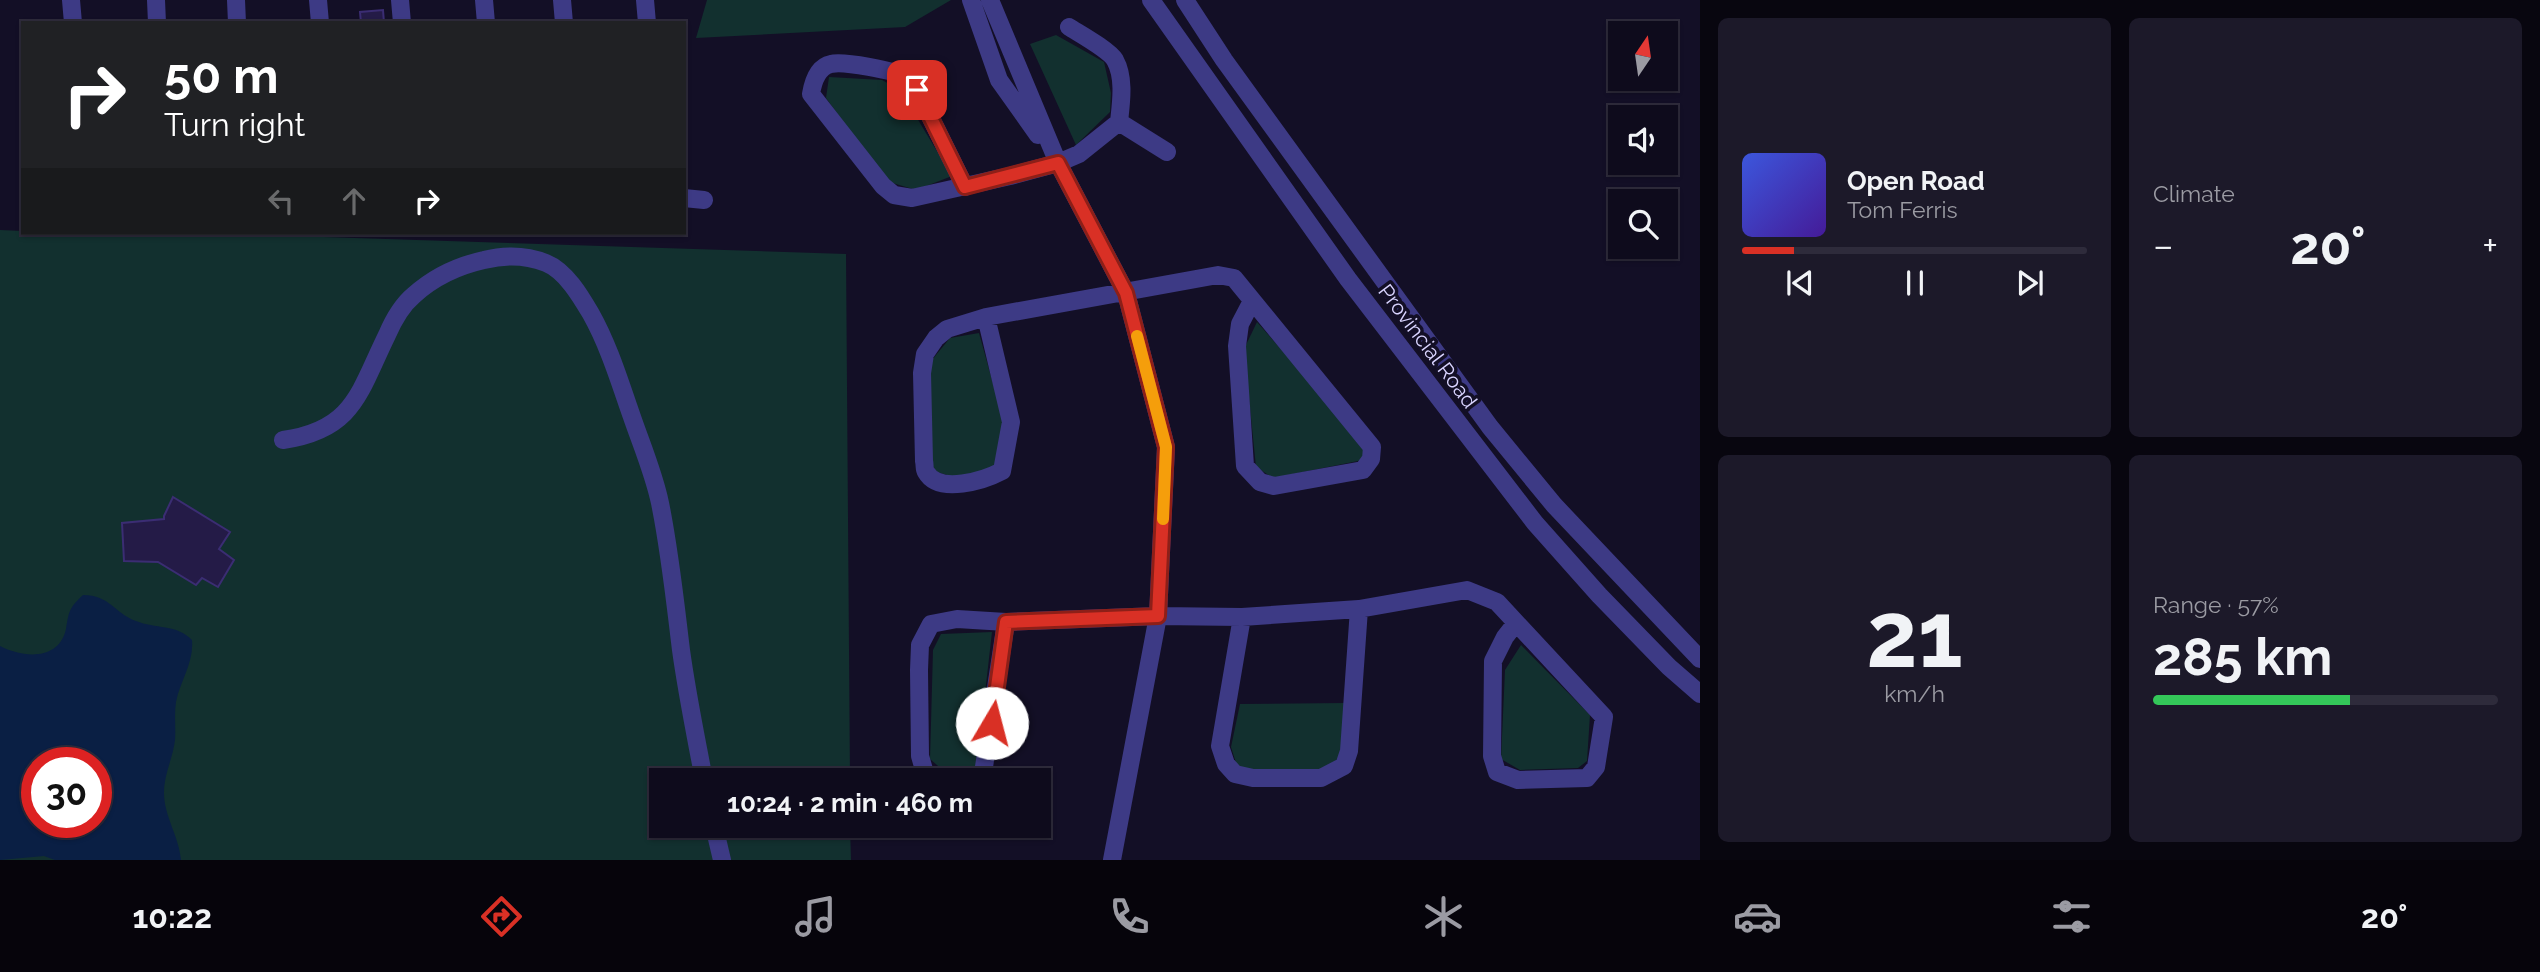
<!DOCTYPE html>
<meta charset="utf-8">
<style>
body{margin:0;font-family:Raleway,sans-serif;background:#1c1929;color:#f1f3f6;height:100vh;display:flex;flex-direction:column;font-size:26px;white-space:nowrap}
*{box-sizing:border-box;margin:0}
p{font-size:23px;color:#9b9ba3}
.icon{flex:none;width:38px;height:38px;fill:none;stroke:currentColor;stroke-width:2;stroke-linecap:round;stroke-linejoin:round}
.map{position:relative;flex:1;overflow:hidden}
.panel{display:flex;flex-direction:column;gap:18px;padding:18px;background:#08060f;width:840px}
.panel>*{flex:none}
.top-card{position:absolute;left:21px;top:21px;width:665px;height:214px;border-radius:0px;box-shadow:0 2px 5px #0004,0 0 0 2px #2e2b3b;background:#202124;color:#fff;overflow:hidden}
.needle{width:46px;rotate:13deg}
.buttons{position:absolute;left:1608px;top:21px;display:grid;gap:14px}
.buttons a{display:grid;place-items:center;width:70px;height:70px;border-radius:0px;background:#0e0b1c;box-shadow:0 2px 5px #0004,0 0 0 2px #2e2b3b;font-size:35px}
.speed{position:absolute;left:21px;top:747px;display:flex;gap:14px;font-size:35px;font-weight:700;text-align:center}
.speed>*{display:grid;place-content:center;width:91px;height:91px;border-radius:50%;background:#0e0b1c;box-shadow:0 2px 5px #0004,0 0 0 2px #2e2b3b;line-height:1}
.speed .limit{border:10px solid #d22;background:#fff;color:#111}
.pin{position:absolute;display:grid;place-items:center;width:60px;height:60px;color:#fff;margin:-30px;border-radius:14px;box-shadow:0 4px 10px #0006}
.me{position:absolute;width:77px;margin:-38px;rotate:8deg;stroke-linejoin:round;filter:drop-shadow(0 0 5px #0008)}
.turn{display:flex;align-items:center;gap:24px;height:147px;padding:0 28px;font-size:32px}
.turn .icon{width:91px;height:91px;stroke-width:2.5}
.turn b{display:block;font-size:49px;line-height:60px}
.lanes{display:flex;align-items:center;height:66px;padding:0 28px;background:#0003;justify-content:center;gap:35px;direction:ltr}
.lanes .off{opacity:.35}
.big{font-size:52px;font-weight:700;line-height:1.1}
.panel .widget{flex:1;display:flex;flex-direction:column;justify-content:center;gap:10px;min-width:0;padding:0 24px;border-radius:10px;background:#1c1929}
.panel .dial{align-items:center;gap:0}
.dial b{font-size:91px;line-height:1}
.song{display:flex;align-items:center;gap:21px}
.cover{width:84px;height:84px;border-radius:10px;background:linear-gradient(135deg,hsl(230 70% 55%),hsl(260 70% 35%))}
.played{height:7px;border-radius:4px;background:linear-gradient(90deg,#d93025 15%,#2e2b3b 15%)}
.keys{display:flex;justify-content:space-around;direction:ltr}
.heat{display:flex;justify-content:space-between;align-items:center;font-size:38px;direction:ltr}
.charge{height:10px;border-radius:5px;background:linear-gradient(90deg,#34c759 57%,#2e2b3b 0)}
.panel .tiles{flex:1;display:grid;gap:18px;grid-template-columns:repeat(2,1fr)}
.trip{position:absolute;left:649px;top:768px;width:402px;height:70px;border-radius:0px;background:#0e0b1c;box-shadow:0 2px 5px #0004,0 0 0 2px #2e2b3b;font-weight:700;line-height:70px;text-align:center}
.tabs{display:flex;height:112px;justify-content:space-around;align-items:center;background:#06040b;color:#9b9ba3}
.tabs .icon{width:49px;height:49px}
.tabs .active{color:#d93025}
.tabs b{font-size:32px;color:#f1f3f6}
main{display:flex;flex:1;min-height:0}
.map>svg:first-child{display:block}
.green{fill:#12302f;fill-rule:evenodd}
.water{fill:#0a1f44;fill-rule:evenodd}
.building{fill:#241b47;stroke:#3b2d73;stroke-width:2}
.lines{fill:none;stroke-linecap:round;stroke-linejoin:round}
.minor{stroke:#3d3a85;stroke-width:18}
.route-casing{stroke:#8d1f18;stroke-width:18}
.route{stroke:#d93025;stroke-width:12}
.slow{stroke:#f59e0b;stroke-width:12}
.labels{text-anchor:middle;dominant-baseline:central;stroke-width:7;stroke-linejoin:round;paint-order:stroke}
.street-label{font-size:21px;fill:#d9d4ff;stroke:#130f26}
</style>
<main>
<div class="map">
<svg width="1700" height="860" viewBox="0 0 1700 860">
<rect width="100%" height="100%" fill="#130f26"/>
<path class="green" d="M707 0H951L905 27 696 38Z
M1056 35 1104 62 1111 93 1110 112 1076 145 1030 44Z
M829 77 882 80 900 90 952 176 916 190 886 181 826 98Z
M0 230 23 231V233H204L846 254 850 780H662V826H850L851 860H0ZM37 763H96V822H37Z
M1257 322 1365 445 1363 460 1273 478 1256 467 1244 349Z
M979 333 1004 423 999 465 964 480 937 472 927 459 931 361 950 338Z
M992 632 977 764 969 776 945 772 930 759 933 650 941 634Z
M1521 645 1590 715 1587 761 1578 768 1520 770 1501 759 1505 670Z
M1346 703 1345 746 1339 758 1324 769 1252 772 1237 766 1231 747 1240 704Z"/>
<path class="water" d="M83 595C110 595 114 613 136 621 155 629 177 624 192 640 194 663 180 681 176 702 174 715 176 728 175 740 173 758 164 774 164 793 164 816 179 836 181 860H55L44 856 0 860V646C23 658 59 661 66 629 69 611 69 608 83 595ZM37 763H96V822H37Z"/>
<path class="building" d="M383 10 384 23H361L360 12Z
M173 497 230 532 219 549 234 560 218 587 202 578 196 585 158 562 124 561 122 523 164 519V516Z"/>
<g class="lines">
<path class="minor" d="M71 0 73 23
M156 0 157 23
M236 0 237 23
M318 0 320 23
M400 0 402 23
M484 0 486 23
M562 0 564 23
M645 0 647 23
M971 0 999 80 1038 135
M990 0 1058 163 1126 293 1166 447 1158 616 1112 860
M1151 0 1348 279 1535 523 1599 595 1669 667 1700 694
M1185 0 1224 60 1490 427 1554 505 1700 659
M1119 122 1167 152
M965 187 917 90C913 87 910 81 906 78 896 70 842 61 831 64 817 67 813 82 811 94L883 186 894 195 912 198 1010 176 1058 163 1079 154 1119 122C1121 103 1125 78 1115 60 1109 50 1080 34 1069 27
M684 198 704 200
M986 317 1011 422 1002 471C985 480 939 495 926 472 924 469 925 465 924 461L922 373 925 354 936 338 947 329 986 317 1218 275 1234 278 1372 447 1371 459 1363 470 1274 486 1260 482 1245 466 1237 346 1240 324 1252 301
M283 440C354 430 359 392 387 335 393 321 402 305 414 295 434 277 457 266 484 260 504 255 526 255 546 263 566 271 581 297 591 314 609 346 620 383 632 417 642 446 654 474 660 503 670 552 675 601 681 650 687 694 696 737 704 780
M1242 617 1220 746 1226 764 1235 774 1253 778H1321L1344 766 1349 751 1359 609
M927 780 920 756 919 670 920 645 931 624 957 619 1006 622 1158 616 1242 617 1359 609 1467 590 1497 602 1604 717 1596 767 1587 778 1518 780 1497 772 1492 756 1493 661 1505 637 1516 623
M982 780 1006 622
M714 826 722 860"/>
</g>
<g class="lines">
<g class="route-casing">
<path id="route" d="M917 90 965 187 1058 163 1126 293 1166 447 1158 616 1006 622 992 723"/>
</g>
<use href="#route" class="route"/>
<path class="slow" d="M1137 336 1166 447 1163 519"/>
</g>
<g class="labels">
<g class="street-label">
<text transform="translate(1428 346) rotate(53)">Provincial Road</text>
</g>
</g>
</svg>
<div class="buttons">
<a><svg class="needle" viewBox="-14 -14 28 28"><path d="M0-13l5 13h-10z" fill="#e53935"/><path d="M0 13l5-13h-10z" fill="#9b9ba3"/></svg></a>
<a><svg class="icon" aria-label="sound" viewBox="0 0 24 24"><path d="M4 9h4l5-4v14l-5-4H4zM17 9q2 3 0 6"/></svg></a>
<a><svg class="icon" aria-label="search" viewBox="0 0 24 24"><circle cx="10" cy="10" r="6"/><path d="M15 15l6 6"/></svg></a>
</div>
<div class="speed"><div class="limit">30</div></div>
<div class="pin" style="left:917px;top:90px;background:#d93025"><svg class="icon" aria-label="arrive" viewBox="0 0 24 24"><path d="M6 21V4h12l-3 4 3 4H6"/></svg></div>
<svg class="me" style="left:992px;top:723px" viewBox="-20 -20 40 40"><circle r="19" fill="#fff"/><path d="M0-13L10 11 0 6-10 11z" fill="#d93025"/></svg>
<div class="trip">10:24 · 2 min · 460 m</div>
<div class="top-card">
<div class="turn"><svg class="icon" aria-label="right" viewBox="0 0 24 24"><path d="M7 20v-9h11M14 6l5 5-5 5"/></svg><div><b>50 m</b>Turn right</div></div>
<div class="lanes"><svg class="icon off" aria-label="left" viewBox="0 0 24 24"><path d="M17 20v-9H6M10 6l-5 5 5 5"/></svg><svg class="icon off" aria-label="ahead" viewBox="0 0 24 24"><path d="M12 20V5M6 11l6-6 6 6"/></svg><svg class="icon" aria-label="right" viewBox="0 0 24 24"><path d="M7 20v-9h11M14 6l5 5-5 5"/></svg></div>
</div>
</div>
<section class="panel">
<div class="tiles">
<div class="widget">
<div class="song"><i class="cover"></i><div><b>Open Road</b><p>Tom Ferris</p></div></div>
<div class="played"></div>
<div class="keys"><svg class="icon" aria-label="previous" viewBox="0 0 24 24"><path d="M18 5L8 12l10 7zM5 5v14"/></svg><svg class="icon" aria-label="pause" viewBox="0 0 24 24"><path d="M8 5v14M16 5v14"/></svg><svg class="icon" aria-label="next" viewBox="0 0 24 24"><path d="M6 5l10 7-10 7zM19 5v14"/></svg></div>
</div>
<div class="widget"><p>Climate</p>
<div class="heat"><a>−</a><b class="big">20°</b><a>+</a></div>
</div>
<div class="widget dial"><b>21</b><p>km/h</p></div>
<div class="widget"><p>Range · 57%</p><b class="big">285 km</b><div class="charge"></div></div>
</div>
</section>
</main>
<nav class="tabs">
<b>10:22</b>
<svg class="icon active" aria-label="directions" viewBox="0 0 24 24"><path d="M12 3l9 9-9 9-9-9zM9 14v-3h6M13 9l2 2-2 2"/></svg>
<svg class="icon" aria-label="music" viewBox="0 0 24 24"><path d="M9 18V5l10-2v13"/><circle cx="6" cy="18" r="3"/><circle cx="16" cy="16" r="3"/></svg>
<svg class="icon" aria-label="phone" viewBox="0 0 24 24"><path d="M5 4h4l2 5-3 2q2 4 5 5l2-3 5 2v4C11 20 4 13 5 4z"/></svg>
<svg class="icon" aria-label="climate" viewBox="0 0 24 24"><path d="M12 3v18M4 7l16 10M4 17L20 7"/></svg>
<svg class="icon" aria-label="car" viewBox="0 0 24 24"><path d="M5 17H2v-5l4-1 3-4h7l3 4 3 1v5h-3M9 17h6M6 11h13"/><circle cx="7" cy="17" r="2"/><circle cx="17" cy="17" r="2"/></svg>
<svg class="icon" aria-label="filters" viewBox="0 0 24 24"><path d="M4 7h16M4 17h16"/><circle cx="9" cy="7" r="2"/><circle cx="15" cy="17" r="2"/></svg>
<b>20°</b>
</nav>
